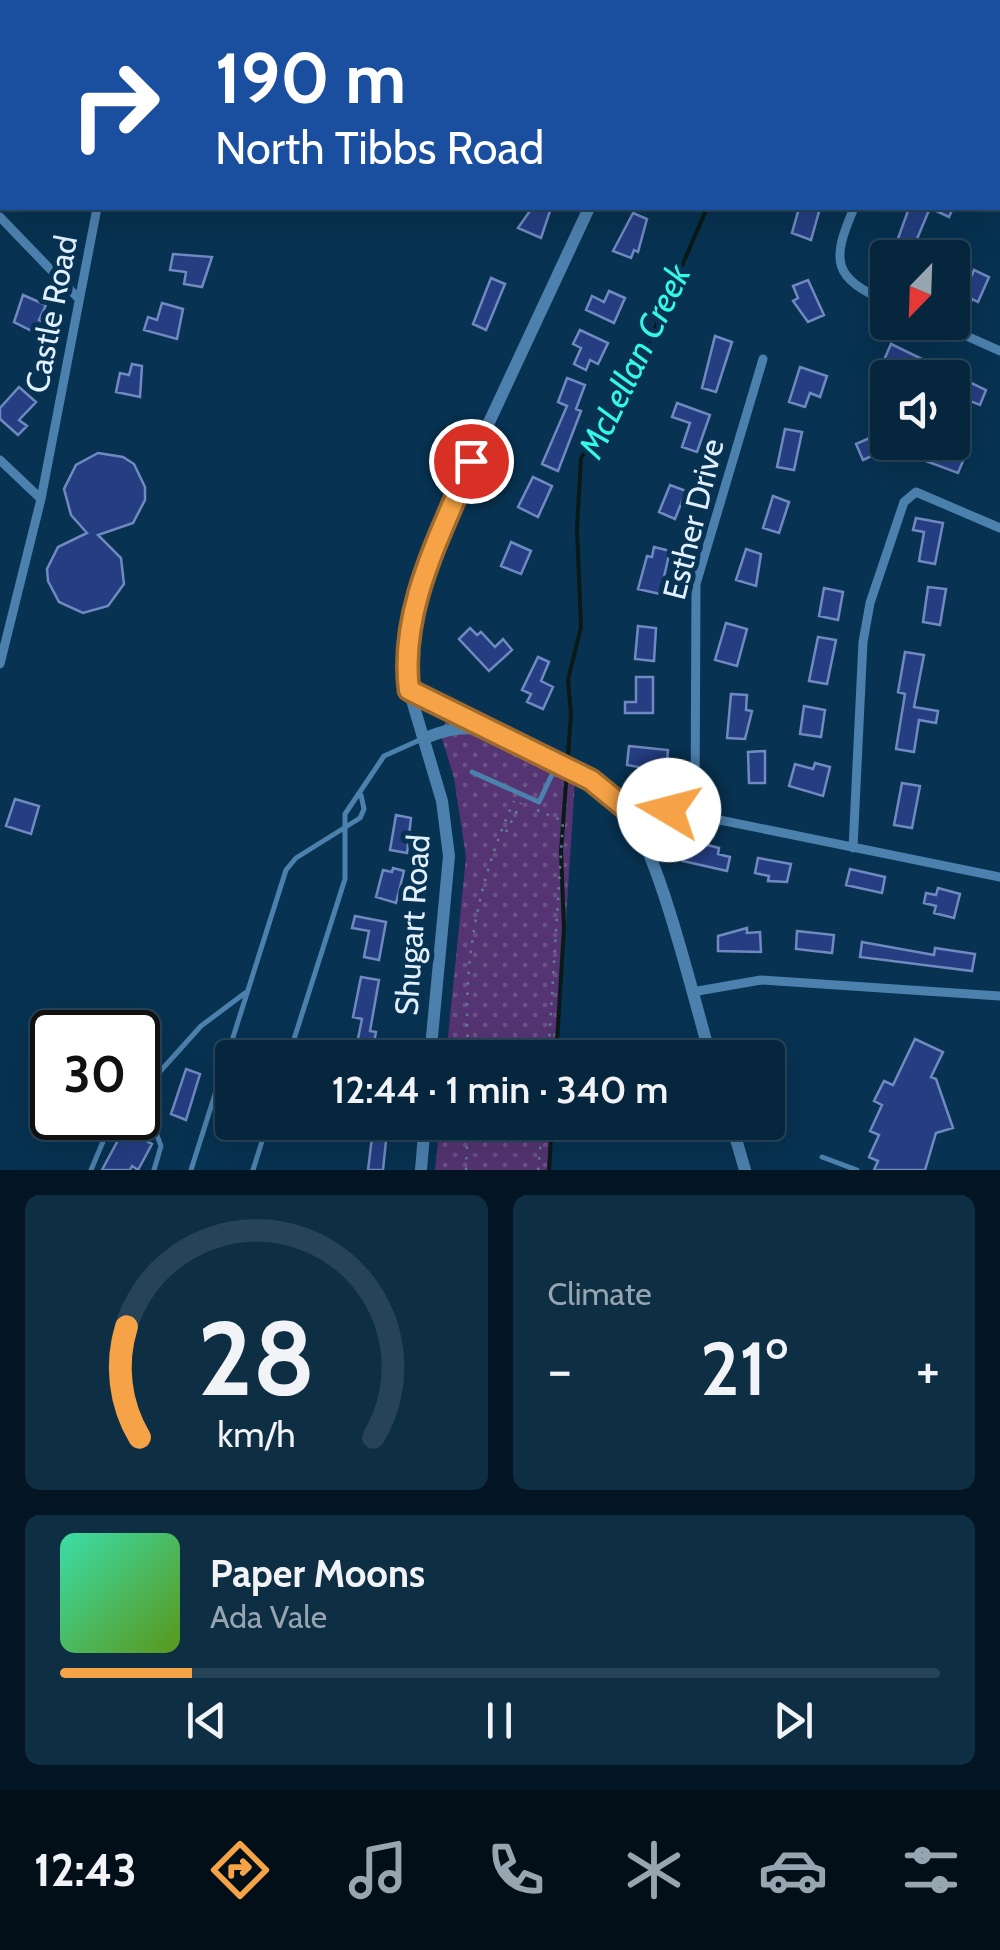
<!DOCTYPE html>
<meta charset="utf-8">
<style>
body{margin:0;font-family:Cabin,sans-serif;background:#0e2e44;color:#f1f3f6;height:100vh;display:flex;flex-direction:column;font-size:38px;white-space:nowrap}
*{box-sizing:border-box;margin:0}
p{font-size:32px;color:#97a5b0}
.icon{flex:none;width:55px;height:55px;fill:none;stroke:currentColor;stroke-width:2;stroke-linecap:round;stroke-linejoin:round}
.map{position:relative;height:1170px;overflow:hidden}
.drawer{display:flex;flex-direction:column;gap:25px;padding:25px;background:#031522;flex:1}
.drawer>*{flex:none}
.hud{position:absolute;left:0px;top:0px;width:1000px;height:210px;box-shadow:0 10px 40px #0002,0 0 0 2px #264357;background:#1a4fa0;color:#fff;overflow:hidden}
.needle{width:65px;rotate:203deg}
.tools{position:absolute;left:870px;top:240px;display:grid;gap:20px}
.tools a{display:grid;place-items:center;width:100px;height:100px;border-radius:10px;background:#05263d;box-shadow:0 10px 40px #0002,0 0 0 2px #264357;font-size:50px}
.speed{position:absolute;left:30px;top:1010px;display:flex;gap:20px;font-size:50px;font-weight:700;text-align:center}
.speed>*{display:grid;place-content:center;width:130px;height:130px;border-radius:50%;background:#05263d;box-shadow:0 10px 40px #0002,0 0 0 2px #264357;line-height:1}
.speed .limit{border:5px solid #111;border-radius:15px;background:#fff;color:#111}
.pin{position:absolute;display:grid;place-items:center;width:85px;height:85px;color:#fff;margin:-42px;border:5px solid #fff;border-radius:50%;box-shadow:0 2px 10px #0007}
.me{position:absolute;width:110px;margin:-55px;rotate:278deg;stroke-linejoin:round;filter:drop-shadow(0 0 8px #0008)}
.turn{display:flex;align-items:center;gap:35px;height:210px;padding:0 50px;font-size:45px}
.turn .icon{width:130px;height:130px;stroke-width:2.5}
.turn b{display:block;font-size:70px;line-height:85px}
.big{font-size:75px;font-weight:600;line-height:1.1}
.drawer .tile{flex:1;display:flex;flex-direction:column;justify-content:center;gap:15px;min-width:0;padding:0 35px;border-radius:15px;background:#0e2e44}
.drawer .dial{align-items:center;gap:0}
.dial svg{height:260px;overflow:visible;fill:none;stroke:#264357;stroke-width:7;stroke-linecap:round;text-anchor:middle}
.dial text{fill:#f1f3f6;stroke:none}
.song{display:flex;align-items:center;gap:30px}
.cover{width:120px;height:120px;border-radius:15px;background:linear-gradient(135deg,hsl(160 70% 55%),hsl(90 70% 35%))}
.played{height:10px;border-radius:5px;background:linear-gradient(90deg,#f5a346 15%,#264357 15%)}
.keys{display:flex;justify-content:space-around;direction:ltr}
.heat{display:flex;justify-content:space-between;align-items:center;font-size:55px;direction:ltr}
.drawer .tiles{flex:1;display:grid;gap:25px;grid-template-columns:1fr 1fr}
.tile:last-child{grid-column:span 2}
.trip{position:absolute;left:215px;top:1040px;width:570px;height:100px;border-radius:10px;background:#05263d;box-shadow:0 10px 40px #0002,0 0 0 2px #264357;font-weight:600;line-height:100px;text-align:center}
.tabs{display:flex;height:160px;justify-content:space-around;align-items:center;background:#020f18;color:#97a5b0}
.tabs .icon{width:70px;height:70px}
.tabs .current{color:#f5a346}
.tabs b{font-size:45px;color:#f1f3f6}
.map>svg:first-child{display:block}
.green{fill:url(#green-dots)}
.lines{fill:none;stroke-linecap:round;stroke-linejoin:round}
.stream{stroke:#091a18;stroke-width:4}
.building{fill:#253e82;stroke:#7089c0;stroke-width:2.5}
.path{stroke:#5e7e97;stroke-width:2.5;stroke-dasharray:2.5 8;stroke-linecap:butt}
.lane{stroke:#4c81ad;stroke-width:5}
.street{stroke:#4c81ad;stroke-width:9}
.secondary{stroke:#4c81ad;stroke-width:12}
.route-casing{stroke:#9f6a2e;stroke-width:25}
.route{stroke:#f5a346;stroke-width:18}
.labels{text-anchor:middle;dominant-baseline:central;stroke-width:10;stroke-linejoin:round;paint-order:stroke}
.street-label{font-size:32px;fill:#e0f0ff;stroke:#073251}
.water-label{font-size:35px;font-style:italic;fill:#34f8e7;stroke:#073251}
</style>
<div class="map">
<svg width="1000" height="1170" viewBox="0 0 1000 1170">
<defs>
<pattern id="green-dots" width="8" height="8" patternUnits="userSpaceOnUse" patternTransform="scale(2.5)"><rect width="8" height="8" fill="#543472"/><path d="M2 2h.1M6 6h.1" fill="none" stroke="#6c5287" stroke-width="1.8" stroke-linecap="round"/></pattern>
</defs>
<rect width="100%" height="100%" fill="#073251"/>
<path class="green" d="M446 722 575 781 557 1057H446L466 857 454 778 440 732Z
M440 1123H553L549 1170H435Z"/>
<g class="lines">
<path class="stream" d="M799 2 800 0
M556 1058 564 928 561 852 571 714 568 680 581 627 577 528 581 458 636 372 707 208
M549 1170 552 1122"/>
</g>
<path class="building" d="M532 208H551L541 238 518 228Z
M799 208H820L811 240 792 233Z
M909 208H953L949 217 930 208 914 246 919 249 916 258H891Z
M633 213 647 219 638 252 634 250 631 258 613 251Z
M173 254 212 257 202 287 184 284 186 272 170 270Z
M974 270 989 277 978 302 972 299 969 307 960 303Z
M491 278 505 284 486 330 473 324Z
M808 280 824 315 808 322 793 301 798 298 793 286Z
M609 291 625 298 614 323 586 310 592 296 604 302Z
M23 295 46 305 39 320 45 323 40 335 14 322Z
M162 303 183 309 177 339 144 330 148 317 157 320Z
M580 330 608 343 598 364 590 360 586 370 574 364 581 348 573 344Z
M715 336 732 342 716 392 702 388Z
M891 344 986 390 980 405 952 394V378H914L902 373 904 368 884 360Z
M132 364 142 366 140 397 116 392 120 373 129 375Z
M800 367 827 376 820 397 810 393 805 407 789 402Z
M567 378 585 385 576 409 581 411 558 471 542 464 567 406 558 402Z
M19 387 36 402 19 420 27 426 18 435 0 419V408Z
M677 403 710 415 697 452 682 447 690 423 672 417Z
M785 429 802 432 794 470 777 467Z
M888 430V442H902L863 460 856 444Z
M921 442 958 446 956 450 966 454 958 473 915 457Z
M98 453 123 457 134 464 145 487V500L133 523 98 535 121 558 124 584 108 606 83 613 59 602 48 581 47 569 58 547 87 533 71 515 64 489 76 465Z
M533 477 552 486 538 517 518 507Z
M670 485 686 491 675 519 659 512Z
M773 496 789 502 779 533 763 528Z
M916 518 943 523 935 564 919 561 924 532 913 530Z
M511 542 531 551 521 574 501 566Z
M654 547 670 551 660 594 638 589 647 556 652 557Z
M746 549 761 554 756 586 736 580Z
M928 587 946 589 940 625 923 622Z
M824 588 843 592 838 620 819 616Z
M726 623 747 629 737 666 715 660Z
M638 626 656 628 654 661 635 659Z
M470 628 477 635 481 632 495 647 503 639 512 650 489 671 459 639Z
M818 637 836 640 827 684 809 681Z
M905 652 924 655 914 707 938 711 936 723 919 720 914 752 896 749 905 694 898 692Z
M538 657 549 662 541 681 553 687 543 709 527 702 531 694 522 690Z
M636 677H653V713H625V702H636Z
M731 694 747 695 746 710 752 711 745 739 727 738Z
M804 706 825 710 821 737 800 734Z
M629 746 668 750 666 772 627 765Z
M765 751V783H749L748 752Z
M815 763 830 767 823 796 789 786 795 764 813 769Z
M902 783 920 786 912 828 894 825Z
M15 799 39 806 31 834 6 826Z
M396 815 411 818 407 853 390 850Z
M688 840 719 848 718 854 730 857 727 871 683 861Z
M758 858 791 864 787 882 768 881 769 876 755 873Z
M393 868 404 871 396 903 376 897 383 870 392 872Z
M850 869 885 877 882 893 846 885Z
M938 888 960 894 954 918 934 913 936 906 924 903 926 893 936 895Z
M355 916 386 922 379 960 364 957 369 931 352 928Z
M747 928V933L760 932 761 952 718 951V936Z
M797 931 834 935 832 953 796 949Z
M862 942 934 955 935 948 975 954 972 971 860 957Z
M361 977 379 980 370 1031 376 1032 371 1058H354L362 1019 353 1017Z
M915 1039 943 1052 931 1077 936 1079 953 1128 936 1133 925 1170H874L878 1161 869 1157 879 1135 870 1131 882 1105 874 1101 884 1081 893 1085Z
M186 1069 200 1074 186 1120 171 1114Z
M124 1129 152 1144 138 1170 132 1166 130 1170H102Z
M373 1129 387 1131 383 1170H368Z"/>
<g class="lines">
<path class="path" d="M537 810 563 821 548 1058
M506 832 521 803
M469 1058C461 969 477 882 514 801
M466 1170 468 1122
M538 1170 543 1122"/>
<path class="lane" d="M472 772 539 802 556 766
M288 1058 345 879V814L384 756 422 739
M138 1096 201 1026 245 993
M822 1157 857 1170
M91 1170 113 1118
M154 1170 161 1146 153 1125 159 1079
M191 1170 286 870 296 858 360 818 364 809 361 795
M253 1170 268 1122"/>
<path class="street" d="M163 2 164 0
M412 2 413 0
M998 196 1000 197
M854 208C831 261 832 278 888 302
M0 217 78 298
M935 322 1000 351
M0 460 41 499
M0 664 41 499 97 208
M625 807 643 805 695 815 1000 877
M695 815 696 584 763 359
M853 848 863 642 870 603 904 502 916 492 1000 528
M692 992 761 980 1000 996"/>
<path class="secondary" d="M683 2 684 0
M409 690 474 724
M425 738C473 718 488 731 532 752 564 766 600 779 623 806 658 845 694 1001 711 1058
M430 1058 449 856 442 801 409 690 407 635 424 574 471 461 589 208
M731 1122 745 1170
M421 1170 425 1122"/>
</g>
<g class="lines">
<g class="route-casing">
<path id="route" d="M471 461C441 535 399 609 409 690L591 780 624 807 669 810"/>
</g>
<use href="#route" class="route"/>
</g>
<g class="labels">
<g class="street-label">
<text transform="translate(51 314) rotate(-79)">Castle Road</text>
<text transform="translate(693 519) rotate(-76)">Esther Drive</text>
<text transform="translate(412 925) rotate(-86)">Shugart Road</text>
</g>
<g class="water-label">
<text transform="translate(634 361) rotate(-64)">McLellan Creek</text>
</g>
</g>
</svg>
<div class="tools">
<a><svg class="needle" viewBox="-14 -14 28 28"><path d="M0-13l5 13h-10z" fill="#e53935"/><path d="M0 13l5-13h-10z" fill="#97a5b0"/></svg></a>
<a><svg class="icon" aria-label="sound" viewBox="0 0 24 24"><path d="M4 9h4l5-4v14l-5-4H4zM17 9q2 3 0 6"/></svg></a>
</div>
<div class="speed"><div class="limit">30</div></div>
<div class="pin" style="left:471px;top:461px;background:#d93025"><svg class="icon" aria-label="arrive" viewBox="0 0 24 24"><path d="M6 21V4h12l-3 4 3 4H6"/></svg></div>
<svg class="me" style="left:669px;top:810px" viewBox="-20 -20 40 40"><circle r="19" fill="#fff"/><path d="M0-13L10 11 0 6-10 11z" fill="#f5a346"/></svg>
<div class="trip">12:44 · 1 min · 340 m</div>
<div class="hud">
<div class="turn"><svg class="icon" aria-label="right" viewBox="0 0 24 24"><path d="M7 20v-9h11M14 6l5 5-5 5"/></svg><div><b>190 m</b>North Tibbs Road</div></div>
</div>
</div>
<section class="drawer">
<div class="tiles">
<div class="tile dial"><svg viewBox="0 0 100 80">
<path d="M14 69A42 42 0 1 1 86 69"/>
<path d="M14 69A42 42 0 0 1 10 35" stroke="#f5a346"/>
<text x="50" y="56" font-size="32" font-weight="700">28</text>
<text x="50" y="72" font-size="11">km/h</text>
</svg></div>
<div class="tile"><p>Climate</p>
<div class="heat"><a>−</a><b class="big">21°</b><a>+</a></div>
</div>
<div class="tile">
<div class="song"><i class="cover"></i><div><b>Paper Moons</b><p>Ada Vale</p></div></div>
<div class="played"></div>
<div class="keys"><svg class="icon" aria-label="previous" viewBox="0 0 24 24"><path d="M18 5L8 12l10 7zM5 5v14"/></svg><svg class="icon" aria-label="pause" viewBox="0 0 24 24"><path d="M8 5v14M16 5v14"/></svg><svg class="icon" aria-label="next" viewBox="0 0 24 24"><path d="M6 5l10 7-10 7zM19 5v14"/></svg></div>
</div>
</div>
</section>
<nav class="tabs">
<b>12:43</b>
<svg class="icon current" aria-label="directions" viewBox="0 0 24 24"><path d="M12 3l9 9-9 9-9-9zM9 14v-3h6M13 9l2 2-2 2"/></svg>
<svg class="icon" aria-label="music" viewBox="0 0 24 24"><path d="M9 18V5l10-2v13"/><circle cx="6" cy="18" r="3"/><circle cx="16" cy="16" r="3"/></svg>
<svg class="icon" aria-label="phone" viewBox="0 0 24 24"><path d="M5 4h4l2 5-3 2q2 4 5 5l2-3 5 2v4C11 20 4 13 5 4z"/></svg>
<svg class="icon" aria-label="climate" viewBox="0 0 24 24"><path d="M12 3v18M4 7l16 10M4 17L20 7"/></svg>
<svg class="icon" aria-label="car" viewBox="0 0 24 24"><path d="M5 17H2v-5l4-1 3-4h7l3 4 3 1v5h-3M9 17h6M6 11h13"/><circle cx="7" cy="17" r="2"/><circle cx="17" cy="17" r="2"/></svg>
<svg class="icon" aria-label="filters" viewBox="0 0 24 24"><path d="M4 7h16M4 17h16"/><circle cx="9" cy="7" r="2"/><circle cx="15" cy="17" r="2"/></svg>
</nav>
